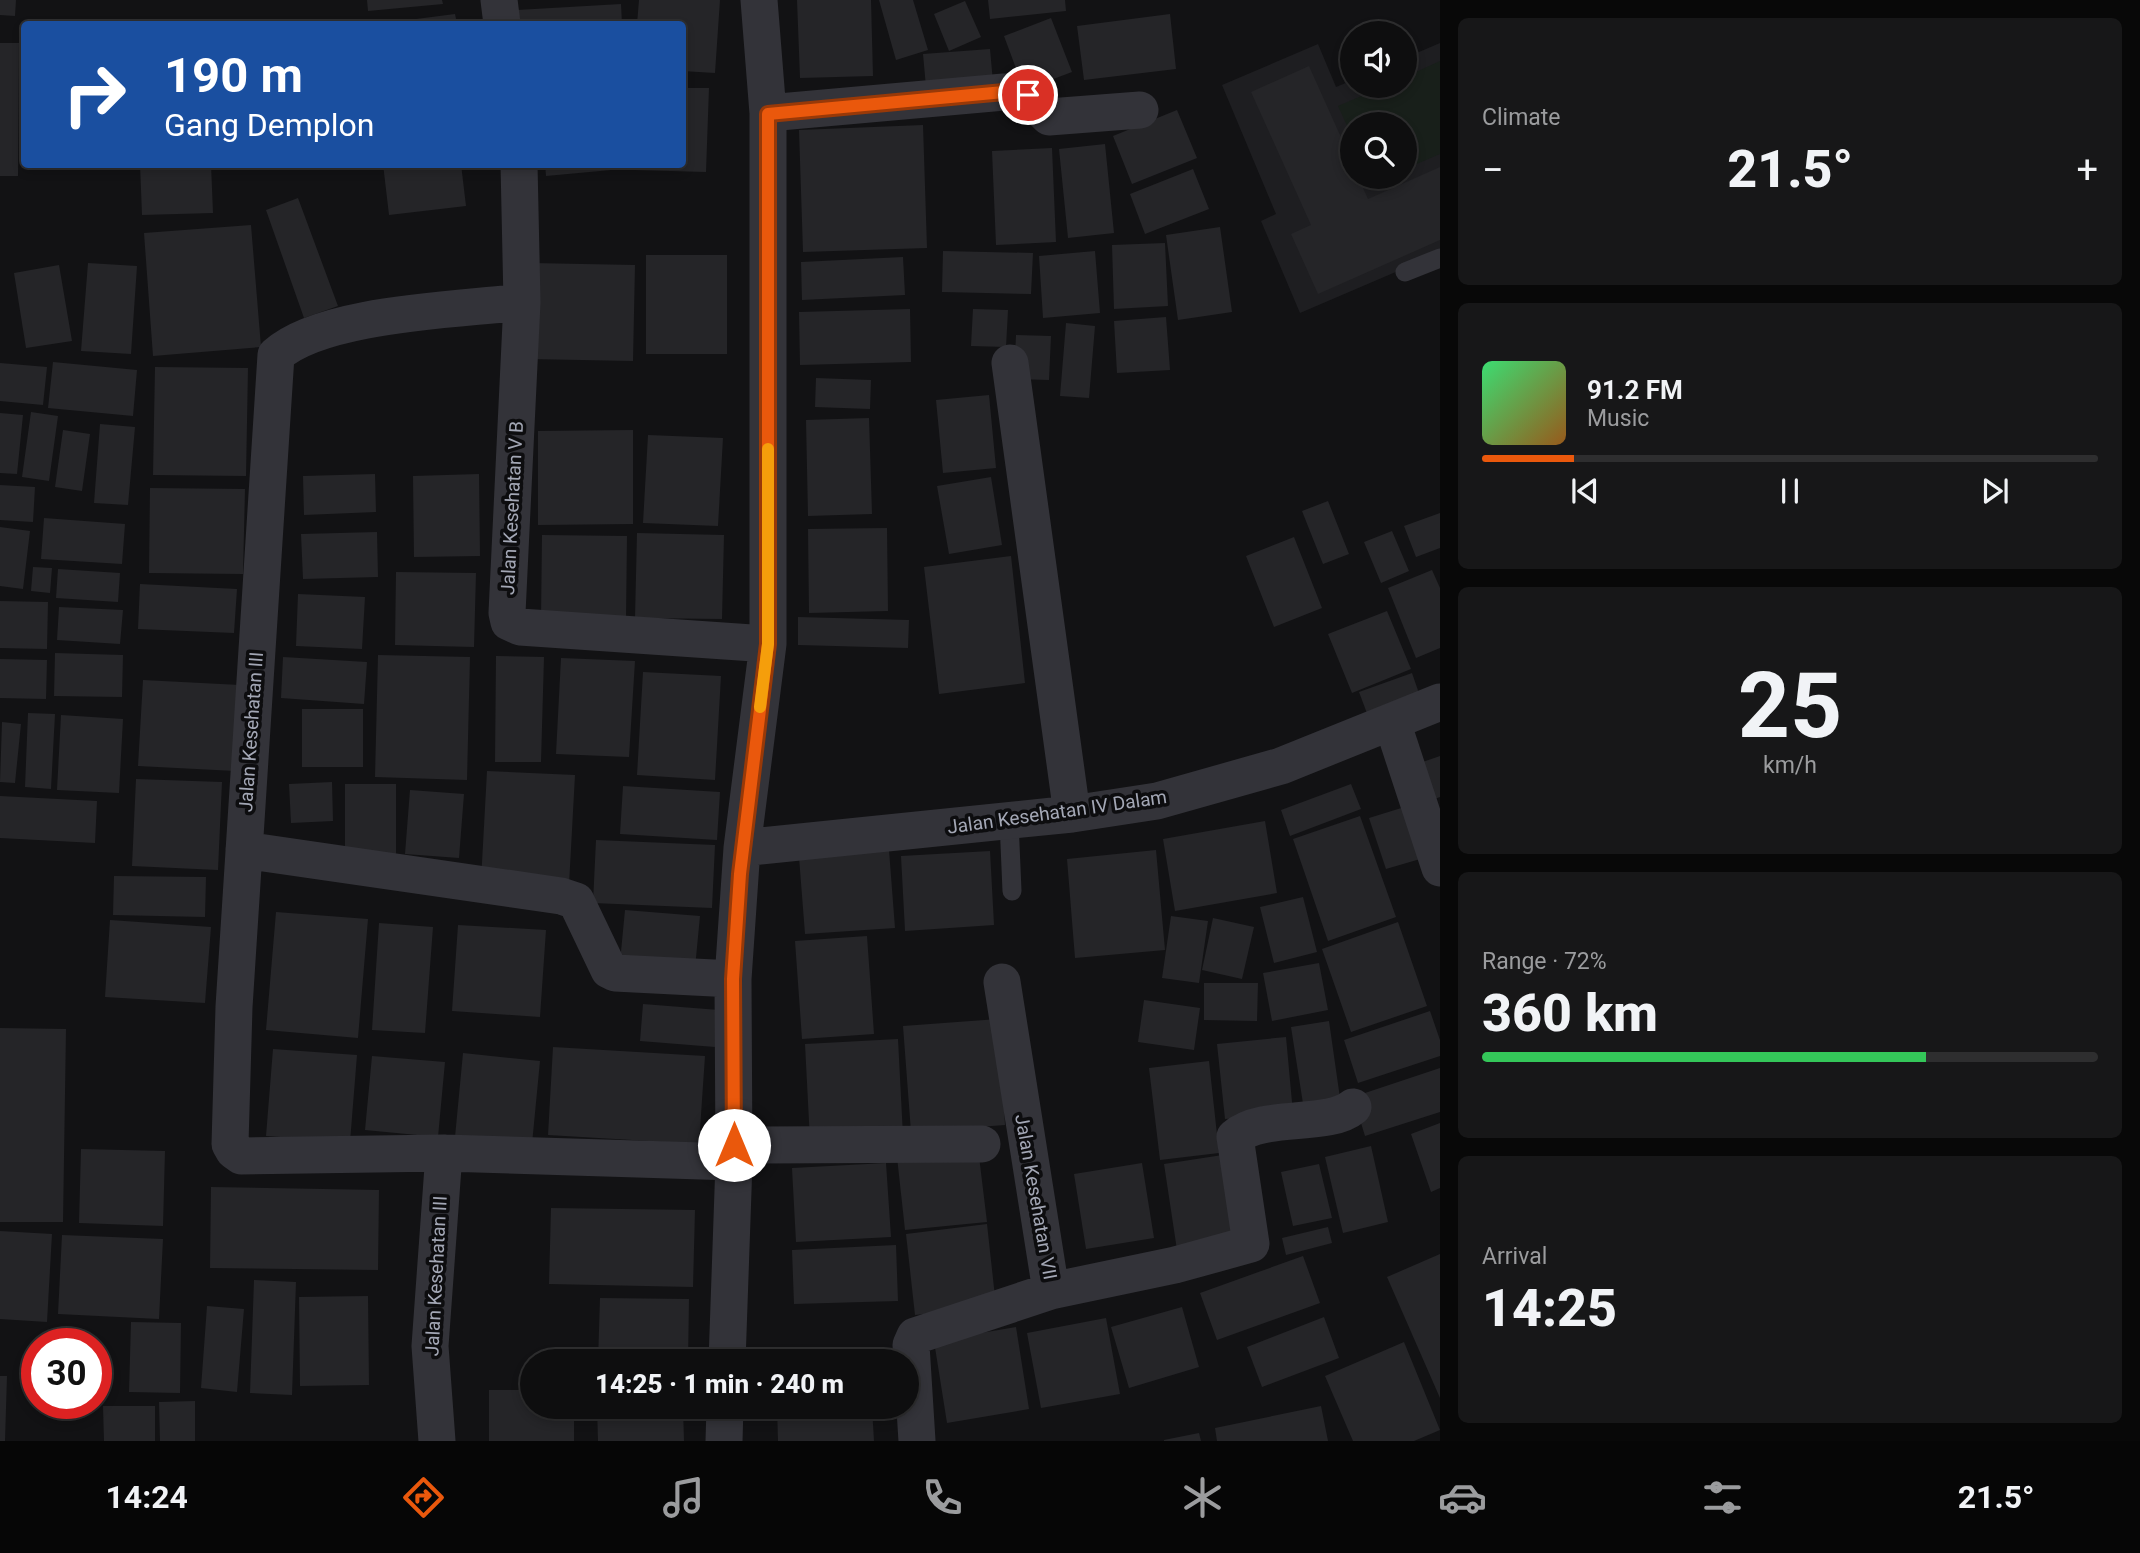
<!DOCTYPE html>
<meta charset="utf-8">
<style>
body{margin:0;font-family:Roboto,sans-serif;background:#171718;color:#f1f3f6;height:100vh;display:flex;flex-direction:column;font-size:26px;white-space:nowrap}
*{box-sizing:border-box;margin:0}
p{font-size:23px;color:#9b9c9e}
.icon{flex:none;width:38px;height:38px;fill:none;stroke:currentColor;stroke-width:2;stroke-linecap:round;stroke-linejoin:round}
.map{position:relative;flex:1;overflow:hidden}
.drawer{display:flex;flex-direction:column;gap:18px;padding:18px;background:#080808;width:700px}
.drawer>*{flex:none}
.hud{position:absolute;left:21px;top:21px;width:665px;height:147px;border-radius:7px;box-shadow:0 4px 10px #0003,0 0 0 2px #2e2e2f;background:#1a4fa0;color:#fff;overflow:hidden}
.controls{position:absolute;left:1340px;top:21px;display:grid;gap:14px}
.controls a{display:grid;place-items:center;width:77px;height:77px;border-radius:50%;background:#0e0e0f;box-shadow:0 4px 10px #0003,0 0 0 2px #2e2e2f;font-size:35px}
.speed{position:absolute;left:21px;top:1328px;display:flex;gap:14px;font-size:35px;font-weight:700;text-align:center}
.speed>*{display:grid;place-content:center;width:91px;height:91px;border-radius:50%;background:#0e0e0f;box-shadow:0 4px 10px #0003,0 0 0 2px #2e2e2f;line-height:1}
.speed .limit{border:10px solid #d22;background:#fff;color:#111}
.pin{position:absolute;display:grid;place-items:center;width:60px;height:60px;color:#fff;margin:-30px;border:4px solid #fff;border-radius:50%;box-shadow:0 2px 7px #0007}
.me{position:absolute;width:77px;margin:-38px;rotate:0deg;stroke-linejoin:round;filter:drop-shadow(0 0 5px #0008)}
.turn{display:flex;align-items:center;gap:24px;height:147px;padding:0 28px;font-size:32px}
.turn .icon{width:91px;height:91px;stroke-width:2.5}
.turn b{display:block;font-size:49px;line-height:60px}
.big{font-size:52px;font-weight:800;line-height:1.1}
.drawer .card{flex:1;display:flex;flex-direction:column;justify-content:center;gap:10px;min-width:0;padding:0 24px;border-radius:10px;background:#171718}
.drawer .dial{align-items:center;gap:0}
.dial b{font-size:91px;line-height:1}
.song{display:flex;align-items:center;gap:21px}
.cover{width:84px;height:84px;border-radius:10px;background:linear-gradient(135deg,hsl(140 70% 55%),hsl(30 70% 35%))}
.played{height:7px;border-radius:4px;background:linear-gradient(90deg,#ea580c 15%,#2e2e2f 15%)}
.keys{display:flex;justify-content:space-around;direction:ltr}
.heat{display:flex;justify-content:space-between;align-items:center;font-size:38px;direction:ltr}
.charge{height:10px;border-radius:5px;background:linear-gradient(90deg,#34c759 72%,#2e2e2f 0)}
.trip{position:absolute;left:520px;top:1349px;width:399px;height:70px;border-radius:35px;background:#0e0e0f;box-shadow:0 4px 10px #0003,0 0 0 2px #2e2e2f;font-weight:800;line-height:70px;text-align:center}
.tab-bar{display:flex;height:112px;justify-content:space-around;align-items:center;background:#060606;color:#9b9c9e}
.tab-bar .icon{width:49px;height:49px}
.tab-bar .on{color:#ea580c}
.tab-bar b{font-size:32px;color:#f1f3f6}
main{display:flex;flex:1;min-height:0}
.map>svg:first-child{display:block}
.built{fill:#1e1e21;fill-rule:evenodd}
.green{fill:#181f1a}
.building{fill:#252528}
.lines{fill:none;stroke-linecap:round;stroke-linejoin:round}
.lane{stroke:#333339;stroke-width:19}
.street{stroke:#333339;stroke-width:37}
.route-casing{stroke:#983908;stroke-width:18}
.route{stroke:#ea580c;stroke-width:12}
.slow{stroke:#f59e0b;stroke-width:12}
.labels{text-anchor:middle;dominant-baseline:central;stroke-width:7;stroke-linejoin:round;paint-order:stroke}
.street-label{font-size:19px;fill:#a3a7b5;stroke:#0d0d0f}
</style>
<main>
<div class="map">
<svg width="1440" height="1441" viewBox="0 0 1440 1441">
<rect width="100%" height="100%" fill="#121214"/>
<path class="built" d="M1440 43V253L1300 313 1261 221 1276 214 1222 85 1318 44 1336 87 1353 80V86H1405V58ZM1353 124H1405V177H1353Z"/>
<path class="green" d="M1440 61V154L1405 169V124H1353V139L1338 106 1385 86H1405V77Z"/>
<path class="building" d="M0 0H16L15 16 0 15Z
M367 0H442L443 4 368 11Z
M639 0H720L715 73 682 71V24H637Z
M797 0H871L873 76 800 78Z
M879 0H913L928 50 896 60Z
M988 0H1065L1066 11 990 19Z
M965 1 981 37 949 51 934 14Z
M621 4 622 24H518L517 10Z
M455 14 457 24H385V23Z
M1170 14 1176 69 1084 80 1077 26Z
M1051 18 1072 72 1024 90 1004 36Z
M0 43H19L18 176H0Z
M990 49 993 82 926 87 923 54Z
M1309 66 1353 164V177H1358L1368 199 1440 167V240L1318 294 1291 234 1311 225 1251 92Z
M682 88H709L706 172 633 170V164H682Z
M1177 110 1197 158 1132 184 1113 136Z
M923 125 927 248 803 252 799 130Z
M1105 144 1114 233 1068 238 1059 149Z
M1052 148 1056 242 996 245 992 151Z
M140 164H211L213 213 142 215Z
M383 164H461L466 206 389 215Z
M545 164H621L622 169 546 176Z
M1193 169 1209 209 1145 234 1130 194Z
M298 198 338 306 304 318 266 210Z
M251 225 261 347 153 356 144 233Z
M1220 227 1232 312 1178 320 1166 235Z
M1165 243 1168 306 1114 309 1112 245Z
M943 251 1033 253 1031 294 942 292Z
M1095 251 1100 313 1043 318 1039 256Z
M646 255H727V354H646Z
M903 257 905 295 802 300 801 262Z
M88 263 137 266 131 354 81 351Z
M531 263 635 265 633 361 529 359Z
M59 265 72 341 26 348 14 273Z
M910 309 911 362 800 365 799 312Z
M973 309 1008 310 1006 347 971 346Z
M1166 317 1170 370 1117 373 1114 321Z
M1066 323 1095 326 1089 398 1060 396Z
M1016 335 1051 336 1049 380 1014 379Z
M53 362 137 370 133 416 48 408Z
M0 363 47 367 43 405 0 401Z
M155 367 248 368 246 476 153 475Z
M816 378 871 380 870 409 815 407Z
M989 395 996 468 943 473 936 400Z
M31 412 58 416 49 481 22 477Z
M0 413 23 415 17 474 0 473Z
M869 418 872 514 808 516 806 420Z
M100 424 135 427 128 505 94 503Z
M63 430 90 434 82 491 55 487Z
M633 430V524L538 525V431Z
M648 435 723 438 718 526 643 523Z
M375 474 376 512 304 515 303 476Z
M479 474 480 556 414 557 413 476Z
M991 477 1002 545 949 554 937 486Z
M0 485 35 487 33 522 0 520Z
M150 488 245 489 243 574 149 573Z
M1328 501 1349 554 1323 564 1302 511Z
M1440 513V548L1416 557 1404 526Z
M44 518 125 524 122 564 41 559Z
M0 527 30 531 23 589 0 586Z
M887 528 888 611 809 613 808 529Z
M1392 531 1409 571 1381 583 1364 542Z
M377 532 378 577 303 579 301 534Z
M637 533 724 535 722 619 635 618Z
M542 535 627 536 626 619H541Z
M1294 537 1322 608 1274 627 1246 556Z
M1011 556 1025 683 939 694 924 567Z
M33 567 52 568 50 593 31 591Z
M58 569 120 573 118 602 56 598Z
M1432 570 1440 588V648L1416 658 1388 588Z
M396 572 476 573 474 647 395 645Z
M140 584 237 589 234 633 138 629Z
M298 594 365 597 362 649 296 646Z
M0 601 48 602 47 649 0 648Z
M59 607 123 610 120 644 57 640Z
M1387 611 1411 669 1352 693 1328 634Z
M798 617 909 620 908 648 798 645Z
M55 653 123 655 122 697 54 696Z
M378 655 470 657 467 780 375 777Z
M496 656 544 657 541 762H495Z
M283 657 367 662 364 704 281 698Z
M561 658 635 661 629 757 556 754Z
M0 659 47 660 46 699 0 698Z
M643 672 721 676 715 780 637 775Z
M1412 673 1423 705 1371 724 1359 692Z
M143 680 240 685 235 771 138 766Z
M302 709H363V767H302Z
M28 713 55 714 51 789 25 787Z
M61 715 123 719 119 793 57 790Z
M2 722 21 724 15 783 0 782Z
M1440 756V797L1424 803 1411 766Z
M487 771 575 775 569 885 481 881Z
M136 779 222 782 218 870 132 866Z
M332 782 333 821 291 823 289 784Z
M345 784H396V854H345Z
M1351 784 1361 809 1290 836 1281 810Z
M623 786 720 792 717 840 620 834Z
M410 790 464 794 459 858 405 854Z
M0 796 97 801 95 843 0 838Z
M1411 805 1427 857 1386 869 1369 818Z
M1360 816 1396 917 1328 941 1293 839Z
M1265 821 1277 893 1175 911 1163 839Z
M596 840 715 845 712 908 593 903Z
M889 850 895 928 805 934 799 857Z
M1156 850 1165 950 1075 958 1067 859Z
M990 851 994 925 905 931 901 856Z
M114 876 206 877 205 917 113 915Z
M1303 897 1317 952 1274 963 1260 907Z
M625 910 700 916 695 968 620 962Z
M276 912 368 919 358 1038 266 1030Z
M1171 916 1208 921 1199 983 1162 978Z
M1213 918 1254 927 1242 979 1202 970Z
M110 920 211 927 205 1003 105 997Z
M1398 922 1427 1006 1351 1032 1322 949Z
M379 923 433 927 425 1033 372 1030Z
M458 925 546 930 540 1017 452 1011Z
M867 936 874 1034 802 1039 795 941Z
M1319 963 1328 1010 1272 1021 1263 973Z
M1204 983H1258L1257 1021 1204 1020Z
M1144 1000 1200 1008 1194 1050 1138 1042Z
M643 1004 719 1010 715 1047 640 1041Z
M1430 1011 1440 1040V1056L1358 1083 1344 1040Z
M998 1019 1005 1125 911 1132 903 1026Z
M1329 1021 1341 1105 1304 1110 1291 1027Z
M0 1028 66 1029 63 1222H0Z
M1286 1037 1293 1113 1225 1119 1217 1044Z
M898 1039 903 1136 810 1141 805 1044Z
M553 1047 705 1056 699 1144 548 1135Z
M273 1049 357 1055 350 1142 266 1136Z
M463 1053 540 1061 532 1144 455 1137Z
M372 1056 445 1062 438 1137 365 1130Z
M1209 1061 1219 1153 1160 1160 1149 1068Z
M1440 1068V1112L1365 1136 1353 1097Z
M1440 1123V1188L1431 1192 1411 1134Z
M1371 1146 1388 1222 1343 1233 1325 1157Z
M978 1148 987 1222 905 1230 897 1157Z
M81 1149 165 1151 163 1226 79 1223Z
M1229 1154 1242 1241 1177 1250 1164 1164Z
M886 1163 891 1237 796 1242 792 1168Z
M1142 1163 1154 1238 1086 1249 1074 1174Z
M1319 1164 1332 1218 1293 1226 1281 1172Z
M211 1187 379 1190 378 1270 210 1268Z
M551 1208 695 1210 693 1287 549 1284Z
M987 1224 996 1306 915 1315 906 1234Z
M1328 1227 1332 1243 1286 1255 1282 1238Z
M0 1231 52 1234 47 1322 0 1319Z
M62 1235 163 1239 159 1319 58 1314Z
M896 1245 898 1301 794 1304 792 1250Z
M1440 1254V1398L1387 1277Z
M1303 1256 1320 1303 1217 1340 1200 1293Z
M254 1280 296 1282 292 1395 250 1393Z
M368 1296 369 1385 300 1386 299 1297Z
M600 1298 689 1299 688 1362H598Z
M207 1306 244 1309 237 1392 201 1388Z
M1182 1307 1199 1367 1129 1388 1111 1327Z
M1324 1317 1339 1358 1262 1387 1247 1347Z
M1106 1318 1120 1394 1041 1408 1027 1333Z
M131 1322 181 1323 180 1393 129 1392Z
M1016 1327 1029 1409 947 1423 934 1341Z
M1404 1342 1440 1430 1414 1441H1353L1325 1376Z
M0 1376H7L5 1441H0Z
M489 1390H532V1407H574V1441H489Z
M195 1401V1441H160L159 1402Z
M103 1406H155V1441H104Z
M1321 1406 1328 1441H1217L1215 1428Z
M597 1407H683L684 1441H598Z
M777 1407H872L874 1441H778Z
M1199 1433 1201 1441H1164V1440Z"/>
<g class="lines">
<path class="lane" d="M1405 272 1440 258
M1009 821 1012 891"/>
<path class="street" d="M499 0 502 24
M768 113 1004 92H1024L1049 117 1140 110
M519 164 522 302 507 613 509 622 520 627 768 644
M522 302C458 310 323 313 276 355L234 1007 230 1144 234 1151 241 1156 444 1153 734 1162
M1010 363 1072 814
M1392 722 1440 868
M742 848 1072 814 1157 801 1281 766 1440 702
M244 850 561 896 576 901 609 970 615 973 733 979
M734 1145 982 1144
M1051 1291 1175 1265 1251 1244 1235 1137C1263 1113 1328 1128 1353 1107
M727 1362 734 1162 733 979 742 848 768 644V113L759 0
M437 1441 430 1346 444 1153
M724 1441 725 1407
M917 1441 911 1345 915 1336 1051 1291 1002 982"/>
</g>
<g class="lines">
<g class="route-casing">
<path id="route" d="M734 1145 733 979 740 874 768 644V114L1004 92 1028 95"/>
</g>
<use href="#route" class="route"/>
<path class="slow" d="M760 707 768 644V449"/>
</g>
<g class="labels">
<g class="street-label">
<text transform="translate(512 508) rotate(-87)">Jalan Kesehatan V B</text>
<text transform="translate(251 732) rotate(-86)">Jalan Kesehatan III</text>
<text transform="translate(1057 812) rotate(-8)">Jalan Kesehatan IV Dalam</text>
<text transform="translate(1036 1197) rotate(80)">Jalan Kesehatan VII</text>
<text transform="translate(436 1276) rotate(-87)">Jalan Kesehatan III</text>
</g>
</g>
</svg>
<div class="controls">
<a><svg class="icon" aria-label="sound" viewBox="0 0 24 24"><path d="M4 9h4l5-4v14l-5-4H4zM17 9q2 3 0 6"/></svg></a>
<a><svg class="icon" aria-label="search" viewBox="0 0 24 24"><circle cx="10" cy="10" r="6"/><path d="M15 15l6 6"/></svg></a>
</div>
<div class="speed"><div class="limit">30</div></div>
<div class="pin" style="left:1028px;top:95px;background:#d93025"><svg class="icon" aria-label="arrive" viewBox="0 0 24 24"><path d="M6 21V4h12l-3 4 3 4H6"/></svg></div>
<svg class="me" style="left:734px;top:1145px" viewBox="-20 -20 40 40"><circle r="19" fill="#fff"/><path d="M0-13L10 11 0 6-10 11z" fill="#ea580c"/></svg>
<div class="trip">14:25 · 1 min · 240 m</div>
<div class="hud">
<div class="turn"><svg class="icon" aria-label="right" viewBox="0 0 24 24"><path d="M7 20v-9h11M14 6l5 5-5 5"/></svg><div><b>190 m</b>Gang Demplon</div></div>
</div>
</div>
<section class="drawer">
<div class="card"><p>Climate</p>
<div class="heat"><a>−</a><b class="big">21.5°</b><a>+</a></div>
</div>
<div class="card">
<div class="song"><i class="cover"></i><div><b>91.2 FM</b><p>Music</p></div></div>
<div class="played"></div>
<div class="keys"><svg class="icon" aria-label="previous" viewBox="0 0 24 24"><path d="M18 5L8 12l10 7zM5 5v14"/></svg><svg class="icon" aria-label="pause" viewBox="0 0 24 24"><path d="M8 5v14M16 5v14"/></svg><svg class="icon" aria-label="next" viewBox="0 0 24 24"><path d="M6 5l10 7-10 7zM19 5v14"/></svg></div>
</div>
<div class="card dial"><b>25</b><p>km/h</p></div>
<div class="card"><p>Range · 72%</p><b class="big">360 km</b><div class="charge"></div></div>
<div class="card"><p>Arrival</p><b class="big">14:25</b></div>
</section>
</main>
<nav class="tab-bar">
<b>14:24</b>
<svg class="icon on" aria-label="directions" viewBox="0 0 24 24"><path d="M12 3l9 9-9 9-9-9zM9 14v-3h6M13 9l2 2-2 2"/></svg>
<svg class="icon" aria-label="music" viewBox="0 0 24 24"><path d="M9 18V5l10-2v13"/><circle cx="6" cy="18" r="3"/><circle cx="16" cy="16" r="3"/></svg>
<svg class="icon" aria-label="phone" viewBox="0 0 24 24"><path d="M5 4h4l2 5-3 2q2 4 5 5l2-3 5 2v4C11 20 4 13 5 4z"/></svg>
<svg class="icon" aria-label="climate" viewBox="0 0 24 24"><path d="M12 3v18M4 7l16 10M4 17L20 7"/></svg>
<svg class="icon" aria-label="car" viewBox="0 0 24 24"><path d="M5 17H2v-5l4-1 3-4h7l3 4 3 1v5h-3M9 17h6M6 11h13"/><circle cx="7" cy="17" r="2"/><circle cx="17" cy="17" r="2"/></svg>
<svg class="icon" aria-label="filters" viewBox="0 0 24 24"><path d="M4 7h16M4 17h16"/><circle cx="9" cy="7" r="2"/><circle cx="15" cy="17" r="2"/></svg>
<b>21.5°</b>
</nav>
